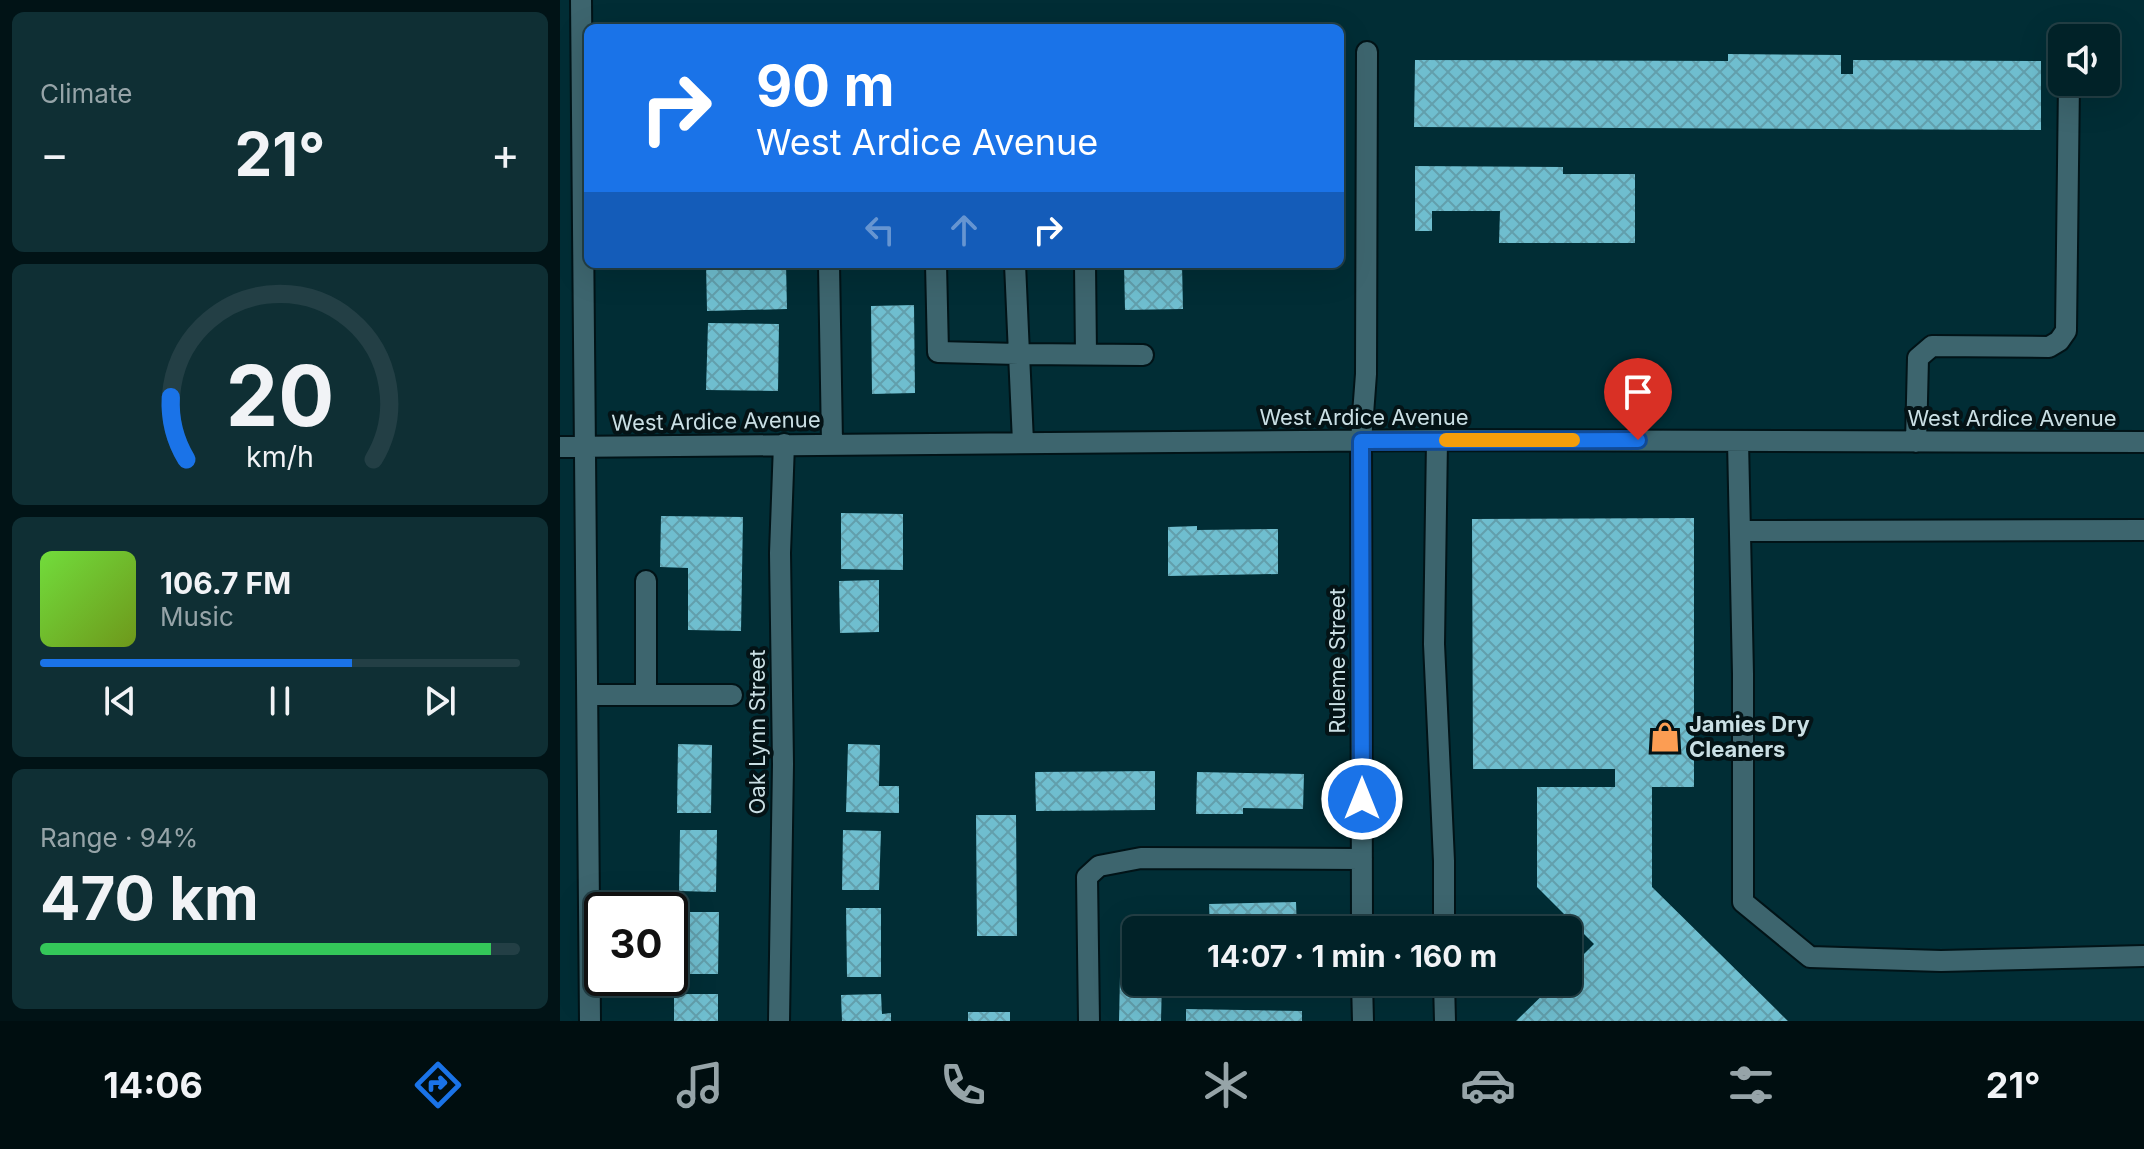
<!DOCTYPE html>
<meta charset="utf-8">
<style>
body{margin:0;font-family:Inter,sans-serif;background:#0f2f34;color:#f1f3f6;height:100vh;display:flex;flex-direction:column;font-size:30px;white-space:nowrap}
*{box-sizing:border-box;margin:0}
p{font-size:26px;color:#96a4a8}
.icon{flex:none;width:44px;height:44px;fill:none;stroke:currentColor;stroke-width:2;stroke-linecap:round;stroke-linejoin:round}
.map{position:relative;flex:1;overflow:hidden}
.details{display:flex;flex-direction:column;gap:12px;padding:12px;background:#011316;width:560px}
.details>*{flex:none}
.guide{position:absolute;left:24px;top:24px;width:760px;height:244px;border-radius:12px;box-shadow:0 8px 32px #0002,0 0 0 2px #233f45;background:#1a73e8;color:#fff;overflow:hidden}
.fabs{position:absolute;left:1488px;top:24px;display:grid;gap:16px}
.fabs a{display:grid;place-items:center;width:72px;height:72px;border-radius:12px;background:#012228;box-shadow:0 8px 32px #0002,0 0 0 2px #233f45;font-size:40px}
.speed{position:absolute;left:24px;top:892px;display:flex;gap:16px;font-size:40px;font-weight:700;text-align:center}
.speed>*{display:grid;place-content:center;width:104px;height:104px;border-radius:50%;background:#012228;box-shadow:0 8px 32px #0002,0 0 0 2px #233f45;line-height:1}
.speed .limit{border:4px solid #111;border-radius:12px;background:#fff;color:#111}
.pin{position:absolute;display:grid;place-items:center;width:68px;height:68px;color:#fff;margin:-82px -34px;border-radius:50% 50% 50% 0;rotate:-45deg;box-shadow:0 0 8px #0007}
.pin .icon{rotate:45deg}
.me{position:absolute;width:88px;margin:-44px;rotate:0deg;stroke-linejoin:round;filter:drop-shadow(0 0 6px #0008)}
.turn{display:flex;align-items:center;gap:28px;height:168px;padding:0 40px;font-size:36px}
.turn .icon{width:104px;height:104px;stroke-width:2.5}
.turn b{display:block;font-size:56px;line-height:68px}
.lanes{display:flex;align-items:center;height:76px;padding:0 40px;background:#0003;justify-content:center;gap:40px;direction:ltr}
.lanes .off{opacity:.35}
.big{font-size:60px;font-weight:700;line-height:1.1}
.details .tile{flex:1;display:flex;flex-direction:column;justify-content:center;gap:12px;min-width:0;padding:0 28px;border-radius:12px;background:#0f2f34}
.details .dial{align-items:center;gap:0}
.dial svg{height:208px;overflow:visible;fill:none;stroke:#233f45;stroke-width:7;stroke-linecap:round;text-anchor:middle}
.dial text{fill:#f1f3f6;stroke:none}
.song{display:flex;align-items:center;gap:24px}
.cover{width:96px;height:96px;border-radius:12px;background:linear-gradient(135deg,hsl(100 70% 55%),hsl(80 70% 35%))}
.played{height:8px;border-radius:4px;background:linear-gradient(90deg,#1a73e8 65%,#233f45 65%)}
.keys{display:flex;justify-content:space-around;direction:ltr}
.heat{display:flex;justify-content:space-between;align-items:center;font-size:44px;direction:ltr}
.charge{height:12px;border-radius:6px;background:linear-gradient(90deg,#34c759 94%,#233f45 0)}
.trip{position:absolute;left:562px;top:916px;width:460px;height:80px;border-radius:12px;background:#012228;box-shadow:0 8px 32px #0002,0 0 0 2px #233f45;font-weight:700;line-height:80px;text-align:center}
.dock{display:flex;height:128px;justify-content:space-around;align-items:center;background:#000e10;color:#96a4a8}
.dock .icon{width:56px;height:56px}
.dock .selected{color:#1a73e8}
.dock b{font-size:36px;color:#f1f3f6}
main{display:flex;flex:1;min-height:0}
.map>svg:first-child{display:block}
.building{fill:url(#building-cross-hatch)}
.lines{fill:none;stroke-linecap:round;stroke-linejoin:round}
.minor-casing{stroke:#011317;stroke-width:24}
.minor{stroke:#3d656e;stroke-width:20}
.route-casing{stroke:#114b97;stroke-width:20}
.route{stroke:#1a73e8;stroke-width:14}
.slow{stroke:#f59e0b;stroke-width:14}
.labels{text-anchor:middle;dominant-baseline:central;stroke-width:8;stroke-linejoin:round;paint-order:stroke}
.street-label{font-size:22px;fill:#cadfe4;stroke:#041316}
.poi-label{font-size:22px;font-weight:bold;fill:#cadfe4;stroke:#041316;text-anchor:start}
</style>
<main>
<section class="details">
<div class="tile"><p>Climate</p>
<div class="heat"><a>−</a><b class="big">21°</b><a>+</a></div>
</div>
<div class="tile dial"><svg viewBox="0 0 100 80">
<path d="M14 69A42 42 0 1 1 86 69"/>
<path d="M14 69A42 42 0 0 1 8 45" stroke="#1a73e8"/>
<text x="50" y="56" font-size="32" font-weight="700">20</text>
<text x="50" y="72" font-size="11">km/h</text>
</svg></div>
<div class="tile">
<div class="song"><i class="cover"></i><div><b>106.7 FM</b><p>Music</p></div></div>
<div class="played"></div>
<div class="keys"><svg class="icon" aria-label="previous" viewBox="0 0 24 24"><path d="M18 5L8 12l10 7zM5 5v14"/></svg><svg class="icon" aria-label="pause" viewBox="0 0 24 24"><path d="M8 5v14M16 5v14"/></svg><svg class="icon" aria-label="next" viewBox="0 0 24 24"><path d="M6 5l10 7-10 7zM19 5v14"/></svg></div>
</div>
<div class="tile"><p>Range · 94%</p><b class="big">470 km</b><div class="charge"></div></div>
</section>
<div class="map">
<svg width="1584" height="1021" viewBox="0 0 1584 1021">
<defs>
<pattern id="building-cross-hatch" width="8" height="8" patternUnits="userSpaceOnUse" patternTransform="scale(2)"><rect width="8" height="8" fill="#6fbecf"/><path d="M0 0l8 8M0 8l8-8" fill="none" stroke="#629fac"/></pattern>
</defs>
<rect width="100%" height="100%" fill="#012d35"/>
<path class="building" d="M1168 54 1281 55V74H1293V60L1481 61V130L854 127 855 60 1168 61Z
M855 166 1003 167V174H1075V243H939L940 211H872V231H855Z
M146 264H226L227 309 147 311Z
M564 264H622L623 309 565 310Z
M354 305 355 393 312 394 311 306Z
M148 323 219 324 218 391 146 390Z
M281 513 343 514V570L281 569Z
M101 516 183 517 181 631 128 630V568L100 567Z
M1134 518V787H1092V887L1228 1021H956L996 982H1008V970L1034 944 977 887V787H1055V769H913L912 519Z
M637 526V530L718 529V574L608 576V527Z
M319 580V632L280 633 279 581Z
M118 744 152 745 151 813H117Z
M288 744 320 745 319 786H339V813L286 812Z
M595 771V810L476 811 475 772Z
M637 772 744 774 743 809 683 808V814H636Z
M416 815H456L457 936H417Z
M120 830H157L156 892 119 891Z
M283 830 321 831 319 890H282Z
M736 902 737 930H650L649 904Z
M286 908H321V977H287Z
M120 912H159L158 974H119Z
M561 931H576V982H602L601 1021H559Z
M114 994H158V1021H114Z
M321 994 322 1014 331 1013V1021H282L281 995Z
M626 1009 742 1011V1021H626Z
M408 1012H450V1021H408Z"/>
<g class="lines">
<g class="minor-casing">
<path id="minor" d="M21 0 30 1021
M269 264 272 443
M376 264 378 352 459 354 463 442
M455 264 459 354 583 355
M525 264 526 354
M877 440 874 644 884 861V930
M1178 441 1183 674V902L1250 957 1381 961 1584 956
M1356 442 1358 358 1372 346 1489 347 1499 341 1506 331 1509 82
M0 447 877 440 1584 442
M1180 531 1584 530
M86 581V695
M28 695H172
M802 930 801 441 806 374 807 52
M802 982 803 1021
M884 982 885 1021
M219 1021 223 764 220 553 224 444
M529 1021 527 877 539 866 581 858 802 859"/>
</g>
<use href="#minor" class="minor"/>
</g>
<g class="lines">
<g class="route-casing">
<path id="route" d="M802 799 801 441 1078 440"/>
</g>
<use href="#route" class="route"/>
<path class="slow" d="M886 440H1013"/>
</g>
<defs>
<g id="shop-bare" transform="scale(2.4)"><path d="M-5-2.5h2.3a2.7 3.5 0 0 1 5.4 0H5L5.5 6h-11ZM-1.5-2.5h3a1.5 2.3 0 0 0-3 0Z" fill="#fc9d53" stroke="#041316" stroke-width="2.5" paint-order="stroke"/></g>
</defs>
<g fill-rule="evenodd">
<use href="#shop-bare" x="1105" y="737"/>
</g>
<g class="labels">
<g class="street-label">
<text x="804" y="417">West Ardice Avenue</text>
<text x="1452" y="418">West Ardice Avenue</text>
<text transform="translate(156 421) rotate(-1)">West Ardice Avenue</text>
<text transform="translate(777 661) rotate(-90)">Ruleme Street</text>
<text transform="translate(197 732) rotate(-90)">Oak Lynn Street</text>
</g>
<g class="poi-label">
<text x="1129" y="724">Jamies Dry<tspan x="1129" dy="25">Cleaners</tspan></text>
</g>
</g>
</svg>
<div class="fabs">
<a><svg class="icon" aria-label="sound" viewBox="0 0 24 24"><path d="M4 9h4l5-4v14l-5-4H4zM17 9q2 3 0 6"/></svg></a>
</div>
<div class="speed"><div class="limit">30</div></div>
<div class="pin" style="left:1078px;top:440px;background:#d93025"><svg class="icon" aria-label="arrive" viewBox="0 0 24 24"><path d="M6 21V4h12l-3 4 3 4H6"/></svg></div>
<svg class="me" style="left:802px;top:799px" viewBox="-20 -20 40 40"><circle r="17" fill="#1a73e8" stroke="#fff" stroke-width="3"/><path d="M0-11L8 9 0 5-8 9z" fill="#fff"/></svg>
<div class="trip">14:07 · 1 min · 160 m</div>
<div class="guide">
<div class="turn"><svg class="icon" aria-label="right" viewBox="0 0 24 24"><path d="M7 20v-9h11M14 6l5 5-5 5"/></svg><div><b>90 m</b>West Ardice Avenue</div></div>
<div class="lanes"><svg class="icon off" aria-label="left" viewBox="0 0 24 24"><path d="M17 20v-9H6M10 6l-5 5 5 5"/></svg><svg class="icon off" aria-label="ahead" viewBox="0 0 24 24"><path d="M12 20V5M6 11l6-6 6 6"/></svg><svg class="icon" aria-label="right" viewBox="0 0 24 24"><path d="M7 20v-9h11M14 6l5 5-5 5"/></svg></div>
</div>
</div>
</main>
<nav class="dock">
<b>14:06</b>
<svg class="icon selected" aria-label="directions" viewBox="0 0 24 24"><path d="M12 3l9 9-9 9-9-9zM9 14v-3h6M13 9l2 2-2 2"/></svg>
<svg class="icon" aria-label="music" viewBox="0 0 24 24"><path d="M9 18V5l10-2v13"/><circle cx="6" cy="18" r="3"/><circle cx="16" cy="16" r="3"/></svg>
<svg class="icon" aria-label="phone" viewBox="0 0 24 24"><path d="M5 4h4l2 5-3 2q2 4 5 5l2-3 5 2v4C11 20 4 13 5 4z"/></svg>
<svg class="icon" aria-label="climate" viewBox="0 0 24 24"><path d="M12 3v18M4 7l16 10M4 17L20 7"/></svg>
<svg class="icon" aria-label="car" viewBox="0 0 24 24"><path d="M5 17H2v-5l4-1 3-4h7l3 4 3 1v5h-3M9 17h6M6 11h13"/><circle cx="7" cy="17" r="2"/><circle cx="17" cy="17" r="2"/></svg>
<svg class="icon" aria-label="filters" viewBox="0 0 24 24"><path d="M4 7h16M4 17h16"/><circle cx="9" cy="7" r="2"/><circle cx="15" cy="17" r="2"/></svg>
<b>21°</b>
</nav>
